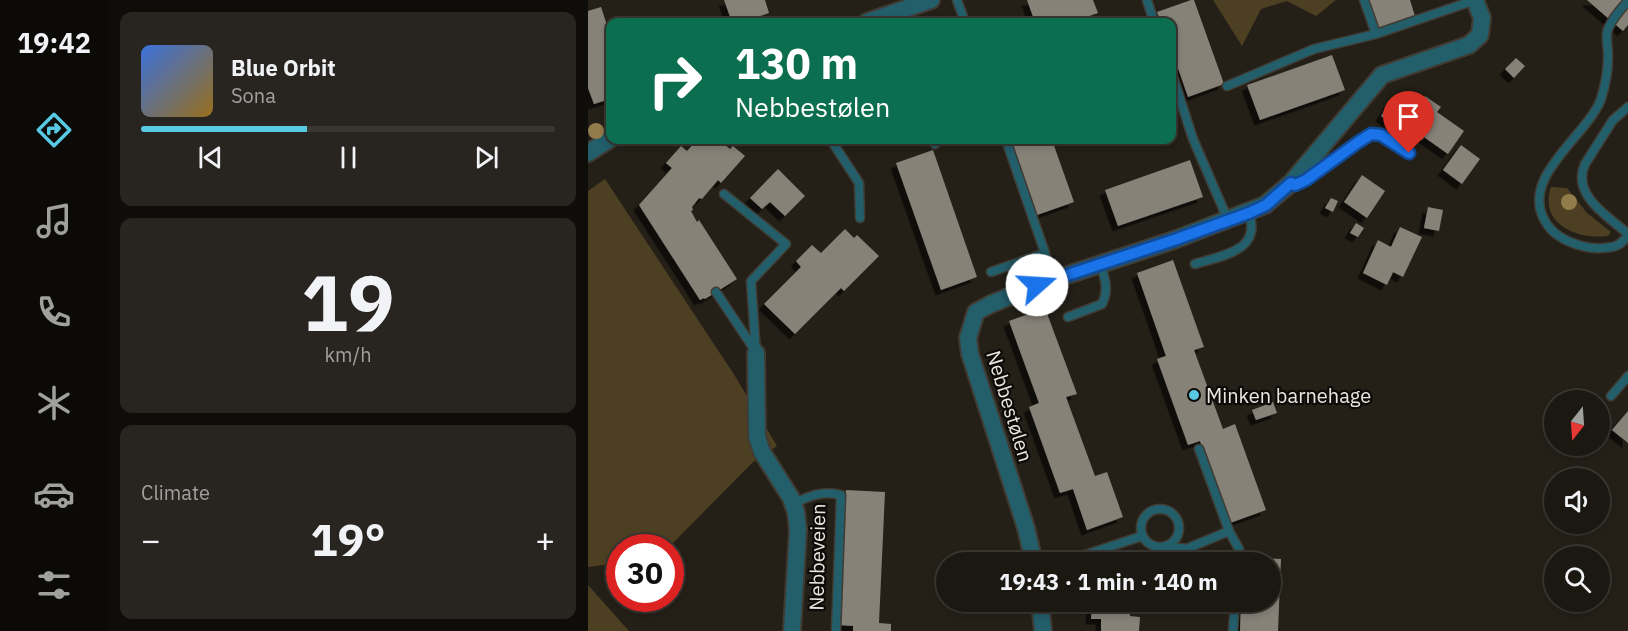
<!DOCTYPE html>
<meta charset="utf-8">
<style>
body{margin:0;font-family:"IBM Plex Sans",sans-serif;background:#282520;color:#f1f3f6;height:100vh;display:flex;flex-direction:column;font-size:22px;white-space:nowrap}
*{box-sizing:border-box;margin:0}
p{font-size:20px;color:#a0a09f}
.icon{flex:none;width:33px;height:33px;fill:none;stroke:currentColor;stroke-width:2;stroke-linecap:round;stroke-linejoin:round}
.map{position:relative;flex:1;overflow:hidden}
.side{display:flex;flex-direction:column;gap:12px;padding:12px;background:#0f0d0a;width:480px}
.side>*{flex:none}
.guide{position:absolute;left:18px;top:18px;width:570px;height:126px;border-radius:12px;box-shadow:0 3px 9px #0003,0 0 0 2px #393732;background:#0b6e4f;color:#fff;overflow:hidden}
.needle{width:39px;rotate:197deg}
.controls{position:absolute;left:956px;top:390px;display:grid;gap:12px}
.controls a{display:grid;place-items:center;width:66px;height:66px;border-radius:50%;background:#1b1812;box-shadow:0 3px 9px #0003,0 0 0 2px #393732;font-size:30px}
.speed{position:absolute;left:18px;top:534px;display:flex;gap:12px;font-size:30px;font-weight:700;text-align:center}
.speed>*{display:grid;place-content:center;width:78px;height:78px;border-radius:50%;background:#1b1812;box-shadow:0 3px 9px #0003,0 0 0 2px #393732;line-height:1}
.speed .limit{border:9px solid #d22;background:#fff;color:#111}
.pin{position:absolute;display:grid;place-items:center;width:51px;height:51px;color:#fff;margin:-62px -26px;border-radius:50% 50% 50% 0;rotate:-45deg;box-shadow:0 0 6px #0007}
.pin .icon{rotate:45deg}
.me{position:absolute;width:66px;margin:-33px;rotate:71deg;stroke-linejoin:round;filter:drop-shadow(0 0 4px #0008)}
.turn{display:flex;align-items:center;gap:21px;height:126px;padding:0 30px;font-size:27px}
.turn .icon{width:78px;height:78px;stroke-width:2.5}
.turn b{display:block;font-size:42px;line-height:51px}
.big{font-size:45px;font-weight:700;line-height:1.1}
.side .tile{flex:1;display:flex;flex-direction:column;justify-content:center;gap:9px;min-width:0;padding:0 21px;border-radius:12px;background:#282520}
.side .dial{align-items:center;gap:0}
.dial b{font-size:78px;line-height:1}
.song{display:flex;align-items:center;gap:18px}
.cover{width:72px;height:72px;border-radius:9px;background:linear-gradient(135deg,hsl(220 70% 55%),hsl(40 70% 35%))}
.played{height:6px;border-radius:3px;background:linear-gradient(90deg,#57c9e3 40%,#393732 40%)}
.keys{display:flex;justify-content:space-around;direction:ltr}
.heat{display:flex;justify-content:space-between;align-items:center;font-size:33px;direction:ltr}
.trip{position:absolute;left:348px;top:552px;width:345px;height:60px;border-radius:30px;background:#1b1812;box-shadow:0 3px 9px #0003,0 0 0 2px #393732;font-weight:700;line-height:60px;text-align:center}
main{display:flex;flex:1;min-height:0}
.menu{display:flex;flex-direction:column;width:108px;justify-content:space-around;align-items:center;background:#0b0a07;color:#a0a09f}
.menu .icon{width:42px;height:42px}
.menu .current{color:#57c9e3}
.menu b{font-size:27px;color:#f1f3f6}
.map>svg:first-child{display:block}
.green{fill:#4d3f21}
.building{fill:#878278;filter:url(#shadow)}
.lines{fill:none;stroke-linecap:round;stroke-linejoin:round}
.service-casing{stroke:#403c34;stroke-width:11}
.minor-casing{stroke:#403c34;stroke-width:20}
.service{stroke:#235e6b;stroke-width:8}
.minor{stroke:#235e6b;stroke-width:16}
.tree{fill:#937c4b}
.route-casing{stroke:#114b97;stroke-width:15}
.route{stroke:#1a73e8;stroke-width:10}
.poi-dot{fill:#57c9e3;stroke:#0c0a07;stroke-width:2}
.labels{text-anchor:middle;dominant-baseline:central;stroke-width:4.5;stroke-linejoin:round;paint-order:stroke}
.poi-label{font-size:20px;fill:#e9e6e0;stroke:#0c0a07;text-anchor:start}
.street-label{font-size:20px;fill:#e9e6e0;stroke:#0c0a07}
</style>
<main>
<nav class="menu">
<b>19:42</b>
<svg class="icon current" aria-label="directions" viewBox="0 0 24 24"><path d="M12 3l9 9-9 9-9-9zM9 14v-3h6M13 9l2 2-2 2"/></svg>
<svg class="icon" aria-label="music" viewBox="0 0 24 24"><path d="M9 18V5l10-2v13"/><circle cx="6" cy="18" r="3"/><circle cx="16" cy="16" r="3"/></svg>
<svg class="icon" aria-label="phone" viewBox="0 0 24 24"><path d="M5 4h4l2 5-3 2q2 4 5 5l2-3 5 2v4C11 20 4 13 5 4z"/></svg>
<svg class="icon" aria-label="climate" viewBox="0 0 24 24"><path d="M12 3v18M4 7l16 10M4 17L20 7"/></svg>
<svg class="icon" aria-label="car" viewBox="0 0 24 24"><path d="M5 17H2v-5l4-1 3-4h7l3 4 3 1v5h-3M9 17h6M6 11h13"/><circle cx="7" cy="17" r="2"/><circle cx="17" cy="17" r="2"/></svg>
<svg class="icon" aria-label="filters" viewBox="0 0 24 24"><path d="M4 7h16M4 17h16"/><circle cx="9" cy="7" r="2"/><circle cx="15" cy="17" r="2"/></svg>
</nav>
<section class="side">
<div class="tile">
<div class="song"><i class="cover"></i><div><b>Blue Orbit</b><p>Sona</p></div></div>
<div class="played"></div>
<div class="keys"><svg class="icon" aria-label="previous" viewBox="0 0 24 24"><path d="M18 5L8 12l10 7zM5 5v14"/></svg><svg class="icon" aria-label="pause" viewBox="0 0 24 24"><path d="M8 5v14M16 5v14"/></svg><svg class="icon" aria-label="next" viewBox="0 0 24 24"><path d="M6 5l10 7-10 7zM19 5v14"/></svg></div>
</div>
<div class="tile dial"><b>19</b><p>km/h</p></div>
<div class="tile"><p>Climate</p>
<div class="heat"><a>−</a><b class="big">19°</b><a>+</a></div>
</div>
</section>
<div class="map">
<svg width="1040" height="631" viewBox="0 0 1040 631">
<defs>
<filter id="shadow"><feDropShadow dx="-5.5" dy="5.5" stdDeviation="0" flood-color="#0009"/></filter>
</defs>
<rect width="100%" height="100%" fill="#242018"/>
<path class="green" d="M625 0H748L728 16 699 1 673 9 654 46Z
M17 179 147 376 189 446 164 463 81 547 32 548 31 563 0 567V191Z
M963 187 979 188 999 213 1023 232 1020 236C990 240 950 224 963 187Z
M0 585 41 631H0Z"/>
<path class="building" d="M136 0H177L181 13 155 22H144Z
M439 0H505L510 13 484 22H447Z
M603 0H606L636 84 600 97 584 51V22H573L569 12Z
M781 0H822L827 16 791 29Z
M999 0H1040V25L1035 31Z
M13 7 22 34V99L6 104 0 88V11Z
M744 55 757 90 672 120 659 85Z
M928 58 937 66 926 78 917 69Z
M837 96 853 107 849 112 876 131 860 154 836 137 834 140 814 127 821 115 822 116Z
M804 99 816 107 804 124 793 116Z
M109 140H138L140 141 137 145 142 149 145 146 157 156 133 183 130 180 114 199 111 198 104 207 105 210 103 211 109 222 111 220 149 279 117 299 116 298 112 300 51 205 84 168 78 163 93 146 99 151Z
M423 140H464L486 202 449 215Z
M873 145 892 159 874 184 855 170Z
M345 150 389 277 353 290 308 163Z
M602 160 615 197 530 226 517 190Z
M190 169 217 196 197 216 182 202 174 209 162 198Z
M774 175 797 191 779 218 756 202Z
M743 198 750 201 745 212 737 208Z
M840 207 855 210 851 231 836 228Z
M768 223 776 228 770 237 762 233Z
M812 227 834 237 815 277 805 272 799 285 775 273 790 240 803 247Z
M257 229 266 238 269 235 291 256 256 291 253 288 207 334 176 304 213 267 208 261 224 245 233 253Z
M585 260 616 347 606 350 635 429 647 424 678 510 642 523 612 441 600 445 569 359 578 356 549 273Z
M457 308 489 394 478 397 507 476 519 472 535 517 499 530 485 489 472 493 441 407 451 403 421 321Z
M685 402 689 413 668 420 664 410Z
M1040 411V443L1024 430Z
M258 490 297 492 291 623 303 624V631H265V626L252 625Z
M655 557 693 559 690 631H652L653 602H682V562H655Z
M504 602H542V616L552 617 551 631H513V619H503Z"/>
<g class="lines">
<g class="service-casing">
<path id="service" d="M369 0 377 22
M559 0 566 22
M776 0 788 34
M1040 1C1033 9 1025 17 1021 27 1016 35 1021 49 1020 58 1020 71 1017 86 1013 99 1000 135 931 177 957 221 964 234 979 242 994 246 1004 249 1020 249 1030 245 1034 243 1037 238 1040 236
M584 74 605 139 640 220
M639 86 726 49 788 34 887 0
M1040 107 1025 120 997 164C983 195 1020 216 1040 234
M243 140 271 183 272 218
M345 140 347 144
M418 140 457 253 463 280
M706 185C728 179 775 128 793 135 803 139 812 147 821 153
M136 194 198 244 163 281 168 353
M607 264C635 255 674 251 661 213
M403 272 457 253
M128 292 168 352
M480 317 514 304C521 290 517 279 513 265
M1023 396 1040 376
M611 449 641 531 651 549 650 562
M205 504C221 496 235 490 253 495L248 631
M553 528a19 19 0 1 1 38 0a19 19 0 1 1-38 0Z
M580 546 598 549 641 531
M476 562 554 536
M645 631 647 602"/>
</g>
<g class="minor-casing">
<path id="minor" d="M279 22 343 0
M0 153 22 139
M168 353 169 437 174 452 203 498 208 512 210 530 204 631
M446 562 438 528 382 354 380 338 388 312 403 304 449 285 586 240 677 205 703 183 794 75 881 45 892 35 894 18 887 0
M452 602 455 631"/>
</g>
<use href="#service" class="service"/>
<use href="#minor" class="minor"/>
</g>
<g class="tree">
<circle cx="8" cy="131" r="8"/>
<circle cx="981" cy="202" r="8"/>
</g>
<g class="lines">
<g class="route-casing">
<path id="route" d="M449 285 586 240 661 213 678 205 703 183 707 185 718 180 769 143 783 134 793 135 821 153"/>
</g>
<use href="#route" class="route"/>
</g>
<circle class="poi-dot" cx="606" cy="395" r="6"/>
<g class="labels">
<g class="poi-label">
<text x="618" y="395">Minken barnehage</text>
</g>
<g class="street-label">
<text transform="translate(422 406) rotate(73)">Nebbestølen</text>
<text transform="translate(229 557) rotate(-89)">Nebbeveien</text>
</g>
</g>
</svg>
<div class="controls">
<a><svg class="needle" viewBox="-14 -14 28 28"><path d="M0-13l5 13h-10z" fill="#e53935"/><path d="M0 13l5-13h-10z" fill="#a0a09f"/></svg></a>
<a><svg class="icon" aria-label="sound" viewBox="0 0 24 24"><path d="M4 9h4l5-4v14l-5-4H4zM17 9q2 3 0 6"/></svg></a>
<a><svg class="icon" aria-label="search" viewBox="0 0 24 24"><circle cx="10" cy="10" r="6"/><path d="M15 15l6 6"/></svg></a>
</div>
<div class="speed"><div class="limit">30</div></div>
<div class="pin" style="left:821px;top:153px;background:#d93025"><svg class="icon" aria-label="arrive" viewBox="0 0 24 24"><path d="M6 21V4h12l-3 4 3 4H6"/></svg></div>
<svg class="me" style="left:449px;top:285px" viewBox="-20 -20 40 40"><circle r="19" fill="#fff"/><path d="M0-13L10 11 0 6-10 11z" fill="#1a73e8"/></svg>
<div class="trip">19:43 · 1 min · 140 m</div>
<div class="guide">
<div class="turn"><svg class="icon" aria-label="right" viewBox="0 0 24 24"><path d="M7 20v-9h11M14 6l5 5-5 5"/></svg><div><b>130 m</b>Nebbestølen</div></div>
</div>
</div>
</main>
